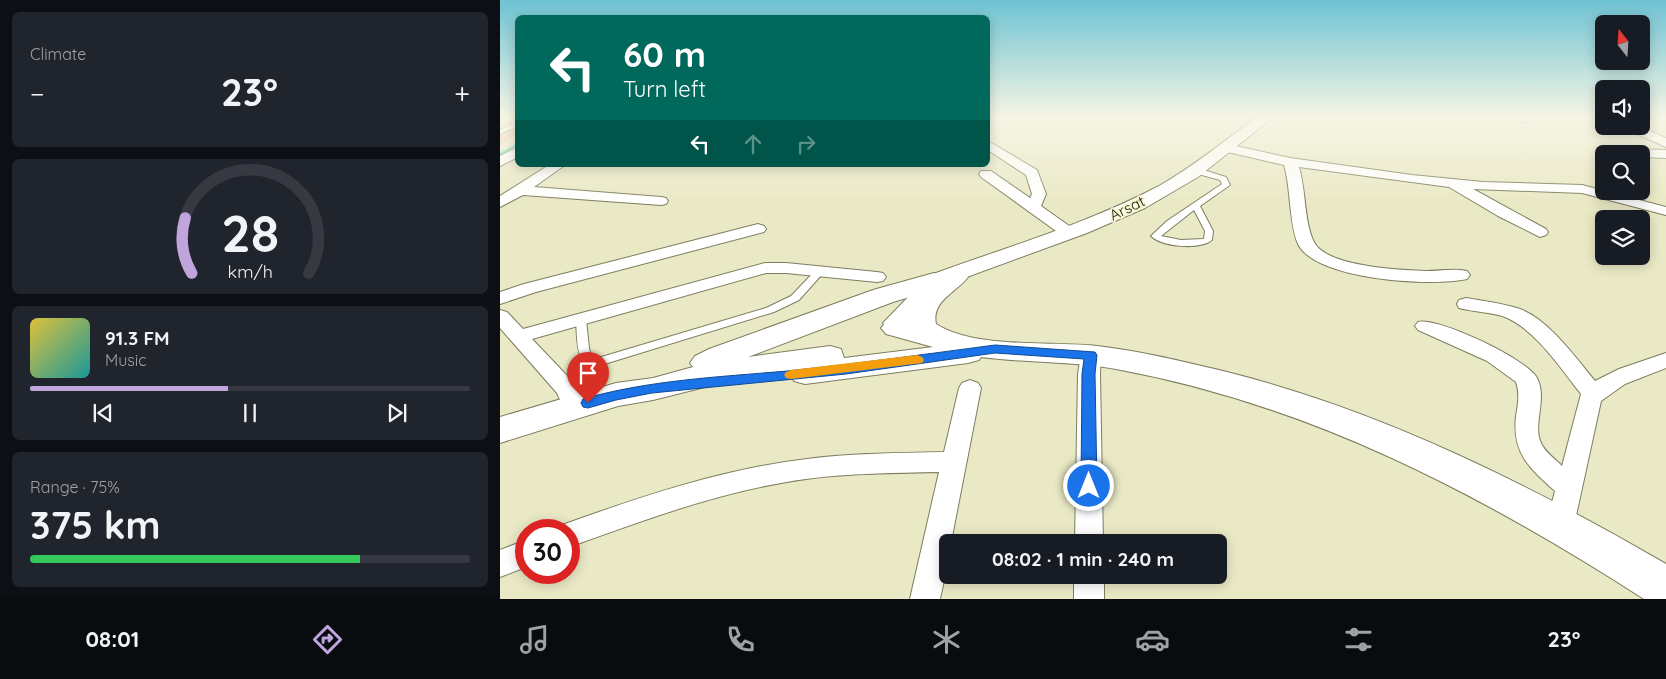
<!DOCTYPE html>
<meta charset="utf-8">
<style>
body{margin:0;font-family:Quicksand,sans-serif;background:#20242c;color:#f1f3f6;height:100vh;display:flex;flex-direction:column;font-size:19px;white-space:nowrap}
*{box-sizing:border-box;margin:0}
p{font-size:16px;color:#9ea1a6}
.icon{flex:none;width:28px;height:28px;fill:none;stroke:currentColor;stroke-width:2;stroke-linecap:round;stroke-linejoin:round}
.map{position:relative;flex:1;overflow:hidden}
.sheet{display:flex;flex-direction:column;gap:12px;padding:12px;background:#0d0f14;width:500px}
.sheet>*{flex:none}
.banner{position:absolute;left:15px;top:15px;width:475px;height:152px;border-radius:8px;box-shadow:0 2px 12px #0003;background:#00695c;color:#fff;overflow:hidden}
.needle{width:32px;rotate:343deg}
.fabs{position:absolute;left:1095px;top:15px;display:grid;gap:10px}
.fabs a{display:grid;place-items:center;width:55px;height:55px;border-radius:8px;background:#171b24;box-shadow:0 2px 12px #0003;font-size:25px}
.speed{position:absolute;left:15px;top:519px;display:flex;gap:10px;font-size:25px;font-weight:700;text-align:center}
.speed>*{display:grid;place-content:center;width:65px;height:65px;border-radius:50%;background:#171b24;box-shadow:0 2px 12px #0003;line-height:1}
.speed .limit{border:8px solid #d22;background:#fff;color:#111}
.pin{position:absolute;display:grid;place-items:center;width:42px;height:42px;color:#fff;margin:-51px -21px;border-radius:50% 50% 50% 0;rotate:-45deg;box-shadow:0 0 5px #0007}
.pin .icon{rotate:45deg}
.me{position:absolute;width:55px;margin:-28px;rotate:0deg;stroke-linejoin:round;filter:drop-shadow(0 0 4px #0008)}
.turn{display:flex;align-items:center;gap:18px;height:105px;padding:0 25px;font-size:22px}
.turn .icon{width:65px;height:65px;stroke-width:2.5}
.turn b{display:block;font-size:35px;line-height:42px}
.lanes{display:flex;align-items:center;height:48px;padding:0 25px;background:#0003;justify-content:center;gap:25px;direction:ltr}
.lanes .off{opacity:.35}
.big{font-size:38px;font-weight:700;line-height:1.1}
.sheet .tile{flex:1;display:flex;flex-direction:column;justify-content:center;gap:8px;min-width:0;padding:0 18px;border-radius:8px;background:#20242c}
.sheet .dial{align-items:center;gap:0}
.dial svg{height:130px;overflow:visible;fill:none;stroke:#363941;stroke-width:7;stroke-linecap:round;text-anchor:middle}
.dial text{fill:#f1f3f6;stroke:none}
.song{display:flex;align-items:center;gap:15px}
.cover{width:60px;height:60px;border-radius:8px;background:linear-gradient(135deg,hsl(50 70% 55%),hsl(180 70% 35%))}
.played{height:5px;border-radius:2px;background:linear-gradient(90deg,#bfa5db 45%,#363941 45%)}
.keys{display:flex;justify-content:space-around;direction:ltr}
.heat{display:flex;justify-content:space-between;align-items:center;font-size:28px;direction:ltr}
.charge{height:8px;border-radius:4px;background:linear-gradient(90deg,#34c759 75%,#363941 0)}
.trip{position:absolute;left:439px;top:534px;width:288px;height:50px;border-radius:8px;background:#171b24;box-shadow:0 2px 12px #0003;font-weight:700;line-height:50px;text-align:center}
.menu{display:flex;height:80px;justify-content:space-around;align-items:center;background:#090b0e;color:#9ea1a6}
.menu .icon{width:35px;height:35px}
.menu .current{color:#bfa5db}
.menu b{font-size:22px;color:#f1f3f6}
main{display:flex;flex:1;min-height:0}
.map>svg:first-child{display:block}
.green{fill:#f5bfab}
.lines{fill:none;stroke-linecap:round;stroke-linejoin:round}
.stream{stroke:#58d9b3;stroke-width:4}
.service-casing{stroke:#7e7d5e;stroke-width:2}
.minor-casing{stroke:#7e7d5e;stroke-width:2}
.tertiary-casing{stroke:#7e7d5e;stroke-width:2}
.secondary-casing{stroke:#7e7d5e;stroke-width:2}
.service{fill:#fff;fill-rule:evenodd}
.minor{fill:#fff;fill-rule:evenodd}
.tertiary{fill:#fff;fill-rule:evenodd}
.secondary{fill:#fff;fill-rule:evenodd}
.route{fill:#1a73e8;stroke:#114b97}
.slow{fill:#f59e0b}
.labels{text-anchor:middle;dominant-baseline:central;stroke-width:4;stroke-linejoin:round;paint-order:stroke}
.far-street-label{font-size:15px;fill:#101005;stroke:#f7f6d3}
</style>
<main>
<section class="sheet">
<div class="tile"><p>Climate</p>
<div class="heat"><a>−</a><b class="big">23°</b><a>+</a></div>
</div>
<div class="tile dial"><svg viewBox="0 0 100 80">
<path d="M14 69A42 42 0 1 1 86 69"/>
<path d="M14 69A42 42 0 0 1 10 35" stroke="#bfa5db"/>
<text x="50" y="56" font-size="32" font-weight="700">28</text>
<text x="50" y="72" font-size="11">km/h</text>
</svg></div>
<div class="tile">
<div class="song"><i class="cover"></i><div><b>91.3 FM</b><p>Music</p></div></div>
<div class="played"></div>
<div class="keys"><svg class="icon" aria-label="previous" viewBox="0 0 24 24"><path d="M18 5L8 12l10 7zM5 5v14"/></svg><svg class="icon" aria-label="pause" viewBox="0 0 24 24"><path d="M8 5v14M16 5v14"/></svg><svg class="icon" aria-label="next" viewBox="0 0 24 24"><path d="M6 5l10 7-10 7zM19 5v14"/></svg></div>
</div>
<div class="tile"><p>Range · 75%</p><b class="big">375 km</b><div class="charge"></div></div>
</section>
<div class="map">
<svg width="1166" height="599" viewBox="0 0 1166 599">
<rect width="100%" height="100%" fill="#eae9c6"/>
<path class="green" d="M0 118H17V134L0 144Z"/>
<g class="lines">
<path class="stream" d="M0 155 18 145"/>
<g class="service-casing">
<path id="service" d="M18 121V126L0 134V130Z
M691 168H697L726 177 730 185 700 206 713 231 712 240C700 250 662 247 651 236L667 221 722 184 720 180 691 172ZM694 210 705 231 704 239 681 240 661 236Z
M319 269 324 272 299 300 274 312 98 366 82 361C76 348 77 333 76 320L77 318 81 317 86 320 89 348 91 356 98 358 266 308 291 296 316 270Z"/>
</g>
<g class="minor-casing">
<path id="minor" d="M1015 118H1030L1031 119 1025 122 1017 120Z
M1141 127 1166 138V147L1137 134 1135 131Z
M488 141 537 170 546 194 541 206 575 230 577 233 575 236H563L481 177 479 174 481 171H491L530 198 532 194 526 175 488 150Z
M727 144 790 158 912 175 983 182 1082 185 1166 207V215L1082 193 973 189 1046 229 1048 232 1046 235 1040 237 998 216 949 187 799 167C806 190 804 222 814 242 826 267 901 270 925 271 939 271 954 268 967 271L970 275 967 279C932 287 815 280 798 244 789 224 791 188 784 165L723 151 721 148Z
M18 147V157L0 166V156Z
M1132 149 1166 150V158L1141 157V154L1126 153Z
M49 165H65L34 187 161 197 166 198 168 201 166 204 161 205 23 195 0 207V196Z
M258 224 264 226 266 229 264 232 36 292 0 304V292L24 284Z
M265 263H286L377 272 383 273 386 277 383 281 377 282 286 273H266L32 339 75 384 86 407 82 413 74 415 66 413 57 393 0 328V310L7 312 23 329Z
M966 298C984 301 1002 303 1020 309 1049 320 1076 358 1095 381L1119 369 1166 353V368L1125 384 1101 401 1074 525 1070 534 1060 537 1050 534 1046 525 1055 491C1029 468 1012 453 1016 416 1018 405 1020 393 1016 382L987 361 918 330 915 326 918 322C938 317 1027 359 1037 378 1048 399 1032 424 1041 443 1045 452 1055 459 1062 466L1081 394C1062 370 1035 329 1005 317 991 312 974 312 959 308L957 304 959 300Z
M591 348 598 350 601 355 600 374 603 542H575L578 374 581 355 584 350Z
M470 380 478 383 481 388 451 542H448V562L440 599H410L439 472C395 473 350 473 306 479 224 490 147 519 69 547V530H57L59 526C140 497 222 469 307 459 353 453 398 453 444 452L459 388 462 383Z
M26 540V567L0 577V550Z
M574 575H604V599H574Z"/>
</g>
<g class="tertiary-casing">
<path id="tertiary" d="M756 118H772L698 177 645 208 587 233 445 285 447 288 443 293 429 302 404 328 395 331 386 328 383 323 413 292 424 285 422 282 425 277C503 248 585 225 659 186 693 167 724 141 756 118Z"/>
</g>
<g class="secondary-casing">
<path id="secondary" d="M455 269 464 271 468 277C457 292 431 301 436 324 475 349 551 341 597 346 641 351 685 362 727 372 883 411 1028 484 1166 564V599H1144C979 493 811 405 616 369 571 361 526 363 481 357L479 360 468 363 305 384 294 381 290 372 229 381 153 400 118 406 0 443V417L116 383 153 378 193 367 190 363 195 356 209 349 373 290 434 273 441 275ZM420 294 410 308 407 322 396 319 386 322 381 328 386 334 433 347 344 358 341 349 330 346 248 357 393 302Z"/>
</g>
<use href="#service" class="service"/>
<use href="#minor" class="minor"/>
<use href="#tertiary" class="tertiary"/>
<use href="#secondary" class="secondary"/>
</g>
<linearGradient id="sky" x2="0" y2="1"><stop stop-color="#6ec3d3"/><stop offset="0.58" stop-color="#f6f5e5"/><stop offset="1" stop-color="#f6f5e5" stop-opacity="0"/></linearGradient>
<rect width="1166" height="202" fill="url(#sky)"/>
<path class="route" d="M495 345 595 352 597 355 595 374 597 486 595 491 589 493 583 491 581 486 582 374 584 359 495 353 346 374 152 393 116 400 88 408 83 407 81 403 83 399C149 380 219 377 287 371 356 364 426 354 495 345Z"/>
<path class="slow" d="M417 355 422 357 424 360 422 363 291 379 286 378 284 375 286 372 291 370Z"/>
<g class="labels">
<g class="far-street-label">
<text transform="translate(627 208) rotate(-26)">Arsat</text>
</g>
</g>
</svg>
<div class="fabs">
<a><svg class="needle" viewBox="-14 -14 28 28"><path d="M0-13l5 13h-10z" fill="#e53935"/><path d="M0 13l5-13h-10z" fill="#9ea1a6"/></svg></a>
<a><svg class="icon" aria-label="sound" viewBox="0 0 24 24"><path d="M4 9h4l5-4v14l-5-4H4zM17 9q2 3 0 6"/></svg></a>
<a><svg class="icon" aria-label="search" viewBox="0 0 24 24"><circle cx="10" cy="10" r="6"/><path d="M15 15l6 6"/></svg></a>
<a><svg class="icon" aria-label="layers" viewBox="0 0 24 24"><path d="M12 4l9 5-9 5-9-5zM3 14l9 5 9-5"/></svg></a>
</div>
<div class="speed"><div class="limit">30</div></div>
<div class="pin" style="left:88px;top:403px;background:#d93025"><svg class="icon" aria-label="arrive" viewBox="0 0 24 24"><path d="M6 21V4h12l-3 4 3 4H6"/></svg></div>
<svg class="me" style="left:589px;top:486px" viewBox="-20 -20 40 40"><circle r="17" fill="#1a73e8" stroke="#fff" stroke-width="3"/><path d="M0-11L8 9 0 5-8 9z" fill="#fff"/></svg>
<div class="trip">08:02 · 1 min · 240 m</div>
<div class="banner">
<div class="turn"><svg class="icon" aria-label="left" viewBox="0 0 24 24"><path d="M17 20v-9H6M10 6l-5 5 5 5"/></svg><div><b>60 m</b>Turn left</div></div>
<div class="lanes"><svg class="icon" aria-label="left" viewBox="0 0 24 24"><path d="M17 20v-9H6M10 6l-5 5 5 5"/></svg><svg class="icon off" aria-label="ahead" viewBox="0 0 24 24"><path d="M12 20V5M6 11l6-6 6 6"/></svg><svg class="icon off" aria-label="right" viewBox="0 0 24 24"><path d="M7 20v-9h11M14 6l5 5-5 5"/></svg></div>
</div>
</div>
</main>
<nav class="menu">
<b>08:01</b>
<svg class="icon current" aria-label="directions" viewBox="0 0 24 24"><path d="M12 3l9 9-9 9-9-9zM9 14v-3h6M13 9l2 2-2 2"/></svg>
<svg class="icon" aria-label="music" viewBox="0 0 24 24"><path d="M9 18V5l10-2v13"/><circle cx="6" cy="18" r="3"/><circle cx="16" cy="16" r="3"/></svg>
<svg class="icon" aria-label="phone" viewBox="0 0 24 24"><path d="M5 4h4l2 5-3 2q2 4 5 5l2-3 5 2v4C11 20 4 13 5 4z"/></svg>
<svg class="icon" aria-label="climate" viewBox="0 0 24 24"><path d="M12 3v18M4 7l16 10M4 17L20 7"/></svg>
<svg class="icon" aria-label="car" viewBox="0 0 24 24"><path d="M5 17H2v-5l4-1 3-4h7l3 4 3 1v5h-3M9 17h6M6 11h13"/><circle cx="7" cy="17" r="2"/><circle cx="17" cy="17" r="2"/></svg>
<svg class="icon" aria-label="filters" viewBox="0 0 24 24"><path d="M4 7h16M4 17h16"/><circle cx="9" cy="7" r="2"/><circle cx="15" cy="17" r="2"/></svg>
<b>23°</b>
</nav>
